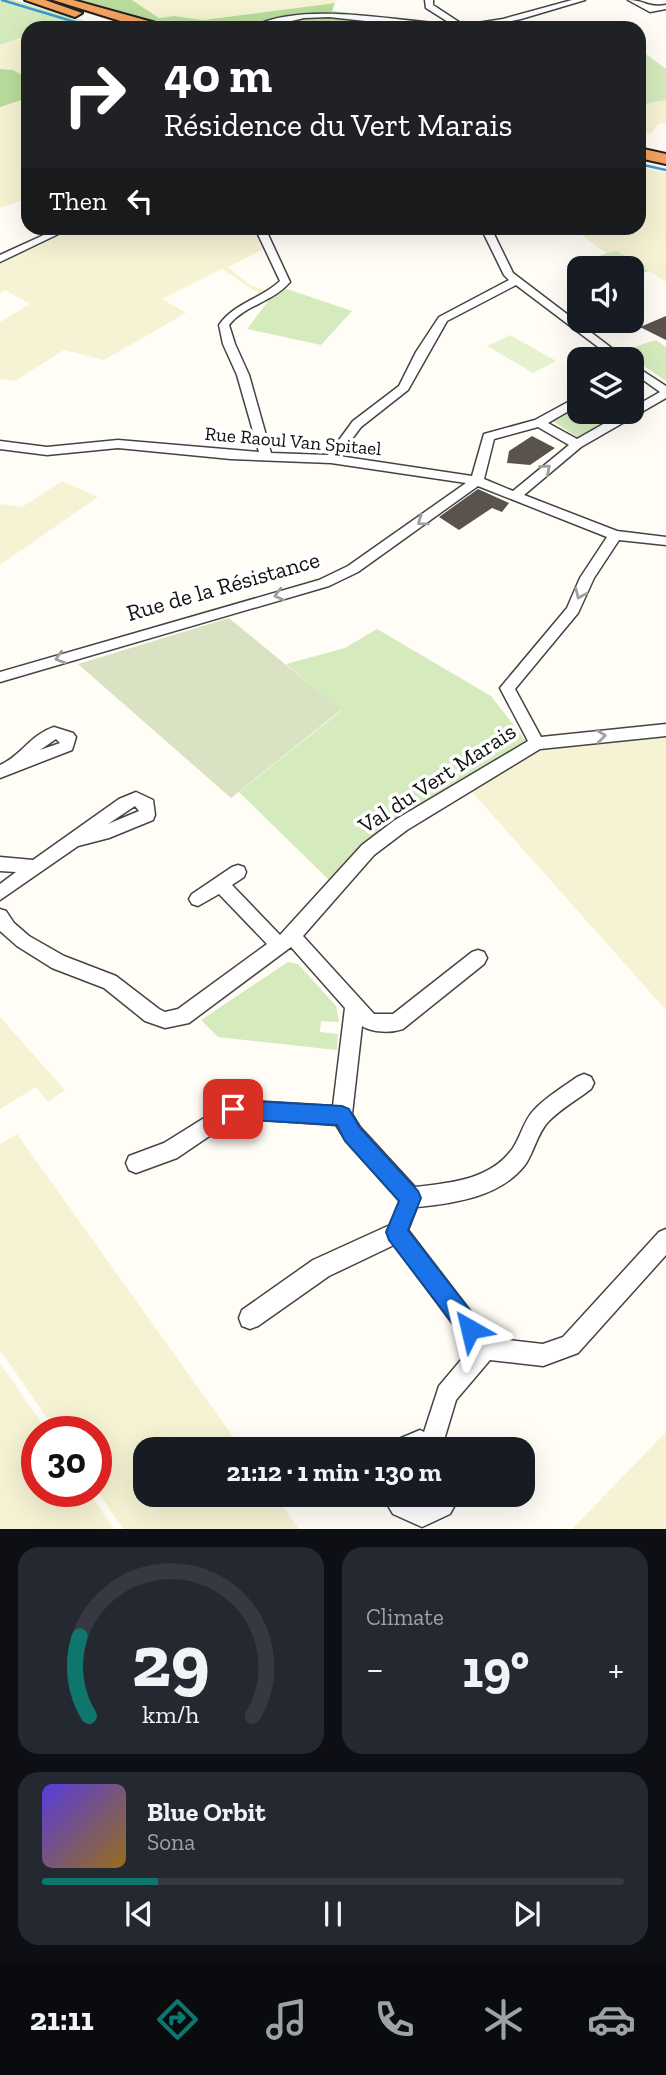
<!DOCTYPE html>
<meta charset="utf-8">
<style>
body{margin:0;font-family:"Zilla Slab",serif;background:#242831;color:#f1f3f6;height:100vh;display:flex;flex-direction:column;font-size:26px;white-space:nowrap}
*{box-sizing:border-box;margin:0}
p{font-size:23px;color:#9ea1a6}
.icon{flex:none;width:38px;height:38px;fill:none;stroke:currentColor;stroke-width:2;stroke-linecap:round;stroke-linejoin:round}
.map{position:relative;height:1529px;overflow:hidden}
.side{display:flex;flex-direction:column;gap:18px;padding:18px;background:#0d0f14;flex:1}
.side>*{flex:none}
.guide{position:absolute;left:21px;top:21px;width:625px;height:214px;border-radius:21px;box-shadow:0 7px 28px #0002;background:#202124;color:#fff;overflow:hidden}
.fabs{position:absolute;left:567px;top:256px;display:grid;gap:14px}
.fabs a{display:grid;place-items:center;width:77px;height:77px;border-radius:14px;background:#171b24;box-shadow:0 7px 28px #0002;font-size:35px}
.speed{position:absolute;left:21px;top:1416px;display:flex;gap:14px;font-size:35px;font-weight:700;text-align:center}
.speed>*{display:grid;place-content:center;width:91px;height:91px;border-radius:50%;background:#171b24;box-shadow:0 7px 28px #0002;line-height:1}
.speed .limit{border:10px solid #d22;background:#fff;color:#111}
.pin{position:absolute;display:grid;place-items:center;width:60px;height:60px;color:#fff;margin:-30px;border-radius:14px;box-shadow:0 4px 10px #0006}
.me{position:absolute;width:77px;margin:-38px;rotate:323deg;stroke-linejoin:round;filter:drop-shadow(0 0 5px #0008)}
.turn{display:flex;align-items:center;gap:24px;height:147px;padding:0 28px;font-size:32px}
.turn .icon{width:91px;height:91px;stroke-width:2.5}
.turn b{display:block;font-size:49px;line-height:60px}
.then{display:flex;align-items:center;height:66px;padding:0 28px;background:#0003;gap:14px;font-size:26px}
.big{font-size:52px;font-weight:700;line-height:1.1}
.side .tile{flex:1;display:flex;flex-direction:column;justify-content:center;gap:10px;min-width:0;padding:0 24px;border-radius:21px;background:#242831}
.side .dial{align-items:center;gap:0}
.dial svg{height:182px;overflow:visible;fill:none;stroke:#363941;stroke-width:7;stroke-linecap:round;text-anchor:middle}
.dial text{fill:#f1f3f6;stroke:none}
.song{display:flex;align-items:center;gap:21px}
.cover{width:84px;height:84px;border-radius:10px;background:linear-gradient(135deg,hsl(250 70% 55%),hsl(40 70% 35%))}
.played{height:7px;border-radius:4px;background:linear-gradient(90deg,#0f766e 20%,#363941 20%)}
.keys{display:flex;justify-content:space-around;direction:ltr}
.heat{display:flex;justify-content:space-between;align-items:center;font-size:38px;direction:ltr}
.side .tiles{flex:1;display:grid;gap:18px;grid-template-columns:1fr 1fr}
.tile:last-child{grid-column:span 2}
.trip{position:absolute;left:133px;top:1437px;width:402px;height:70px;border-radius:21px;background:#171b24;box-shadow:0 7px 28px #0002;font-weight:700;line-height:70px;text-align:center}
.menu{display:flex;height:112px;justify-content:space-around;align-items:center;background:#090b0e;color:#9ea1a6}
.menu .icon{width:49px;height:49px}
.menu .current{color:#0f766e}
.menu b{font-size:32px;color:#f1f3f6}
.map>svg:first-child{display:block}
.farmland{fill:#f6f3d4}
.green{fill:#d5ebbd}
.forest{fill:#b9dc9c}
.cemetery{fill:#d9e3c4}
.pitch{fill:#e6f2cf}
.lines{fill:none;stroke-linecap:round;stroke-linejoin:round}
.stream{stroke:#3f96cf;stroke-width:2.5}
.building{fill:#5a524d}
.street-casing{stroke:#444;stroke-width:3}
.highway-casing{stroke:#222;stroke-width:4}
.street{fill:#fff;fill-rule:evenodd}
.highway{fill:#f5a25d;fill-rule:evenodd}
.oneway{stroke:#a0a0a0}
.route{fill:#1a73e8;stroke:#114b97;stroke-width:2}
.labels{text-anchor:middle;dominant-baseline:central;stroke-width:7;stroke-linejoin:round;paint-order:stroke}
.far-street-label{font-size:19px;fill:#111;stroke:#fff}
.street-label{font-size:23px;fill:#111;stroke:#fff}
</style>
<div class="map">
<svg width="666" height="1529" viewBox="0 0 666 1529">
<rect width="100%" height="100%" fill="#fffdf5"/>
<path class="farmland" d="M132 0H338L335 3 203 20 174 16 159 18Z
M28 35V87L24 76 13 70 0 69V45Z
M28 98V198L0 208V107Z
M666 100V123L659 124 650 134 639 132V105Z
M639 167 666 173V282L616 250 606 253 572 228H639Z
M77 228H253L263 249 228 267 250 285 280 295 269 300 222 269 162 299 186 313 104 360 64 350 15 381 0 379V322L30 304 5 290 0 293V264Z
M62 481 98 497 0 565V504L22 507Z
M666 727V1010L471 791 537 743Z
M0 1017 65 1090 48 1102 36 1087 0 1109Z
M17 1134 242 1449H145V1494L274 1495 299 1529H123L96 1489V1432L56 1431 0 1350V1144Z
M0 1363 47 1431 37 1432V1491H88L114 1529H0Z
M666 1432V1529H572Z"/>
<path class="green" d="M0 0H14L108 28H28V35L0 45Z
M639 49 666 69V100L639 105Z
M616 250 649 271 632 276V268H585L578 263Z
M287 289 352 311 321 345 247 329 269 300Z
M656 340 666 347V381L622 351Z
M579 404V411H626L579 438 551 420Z
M377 629 491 696 526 741 362 844 329 880 239 792 341 711 286 664 345 648Z
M288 962 298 964 336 1006 339 1022 321 1021 320 1032 338 1034 337 1050 218 1037 201 1020Z"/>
<path class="forest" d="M73 0H132L159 18 174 16 203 20 335 3 332 11 421 21V26L350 23 293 28H175Z
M0 69 13 70 24 76 28 98 0 107Z"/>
<path class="cemetery" d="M229 618 341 710 231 798 78 664Z"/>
<path class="pitch" d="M510 335 556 361 533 373 487 346Z"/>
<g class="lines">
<path class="stream" d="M2 0 95 28
M639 164 666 170"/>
</g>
<path class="building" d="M666 316V340L640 327Z
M532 436 555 448 530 465 507 463 509 451Z
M478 489 509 503 502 512 492 508 459 530 439 517Z"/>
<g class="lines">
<g class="street-casing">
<path id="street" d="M425 0H433V5L462 24H471L503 19 572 0H585L521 19 477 28H430L329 17 304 18 262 28H250C301 0 396 21 453 25L426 8Z
M628 0C645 0 646 8 666 5V9L650 12Z
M59 228H71L0 262V255Z
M255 228H265L290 282C273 302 245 305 229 325L235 344 249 375 271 453 328 455 353 421 399 386 416 352 439 317 509 280 504 275 481 228H491L513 273 626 359H614L516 285 447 321 408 390 361 427 339 456 472 476 484 434 535 420 579 396V405L548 423 577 439 626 411H632V408L660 392 632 372V364L666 386V398L581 447 524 495 617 531 666 537V545L619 540 594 578 578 613 515 689 541 737 666 724V736L540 749 407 830 374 855 303 936 374 1014H393L472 952 478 950 484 952 487 958 484 964 403 1029C391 1033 373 1033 362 1026L352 1114 360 1127 415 1187C450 1183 491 1180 513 1148 521 1136 524 1120 534 1110 546 1097 563 1087 577 1077L584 1074 591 1077 594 1083 591 1089C577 1100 560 1109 548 1122 537 1134 534 1152 525 1165 500 1197 455 1203 417 1207L408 1230 491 1338 543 1344 563 1337 659 1232 666 1229V1255L578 1353 543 1366 490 1360 456 1400 444 1440 449 1449H390L394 1441 420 1430 424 1432 439 1386 471 1348 394 1245 329 1276 258 1326 250 1329 242 1326 239 1318 242 1310 313 1260 390 1225 400 1201 346 1141 336 1125 236 1118 177 1158 136 1173 129 1170 126 1163 129 1156 164 1143 233 1100 333 1106 345 1008 291 947 189 1023 165 1028 145 1021 104 988 52 968 17 946 0 931V909L6 911 14 923 29 936 64 956 116 976 159 1009 165 1012 178 1009 267 944 219 894 198 906 192 904 189 899 192 894 232 867 238 865 244 867 246 872 244 877 232 885 280 935 362 845 395 820 528 741 500 688 567 608 580 578 607 537 478 486 358 572 329 586 0 682V672L319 580 348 566 466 483 331 463 231 459 118 448 47 455 0 449V441L47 447 118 440 259 452 237 375 223 344 219 325C234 303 261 299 280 281ZM538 427 569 445 513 491 484 479 494 439Z
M54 727 73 733 76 737 72 750 0 778V765C21 756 30 735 54 727ZM56 739 60 743 40 750Z
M136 792 153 800 155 815 153 820 109 838 78 846 0 900V884L16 872 0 871V857L33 860 119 799ZM135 806 139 811 108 824Z
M381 1494H407L422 1503 435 1494H461L450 1514 422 1527 393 1514Z"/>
</g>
<g class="highway-casing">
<path id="highway" d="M25 0H45L82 13 75 17Z
M53 0H73L163 25 165 28H143Z
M639 148 666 154V164L639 158Z"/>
</g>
<use href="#street" class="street"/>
<use href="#highway" class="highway"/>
</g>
<defs><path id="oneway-chevron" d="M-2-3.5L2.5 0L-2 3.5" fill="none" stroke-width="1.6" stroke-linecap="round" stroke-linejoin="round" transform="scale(1.75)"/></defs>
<g class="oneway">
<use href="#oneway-chevron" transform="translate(546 469) rotate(-40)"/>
<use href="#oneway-chevron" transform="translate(422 521) rotate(144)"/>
<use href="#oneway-chevron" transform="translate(580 594) rotate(114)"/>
<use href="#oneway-chevron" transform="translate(279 595) rotate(165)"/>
<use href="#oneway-chevron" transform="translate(60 658) rotate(164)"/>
<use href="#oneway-chevron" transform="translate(601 736) rotate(-6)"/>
</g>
<path class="route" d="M233 1100 342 1106 349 1109 360 1128 418 1191 421 1198 408 1230 478 1321 482 1329 478 1337 470 1340 463 1337 389 1240 386 1232 399 1201 345 1141 337 1125 233 1119 226 1116 223 1109 226 1103Z"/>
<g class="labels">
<g class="far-street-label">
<text transform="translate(293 441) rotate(5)">Rue Raoul Van Spitael</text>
</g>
<g class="street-label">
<text transform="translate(223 586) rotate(-16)">Rue de la Résistance</text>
<text transform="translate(437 778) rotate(-33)">Val du Vert Marais</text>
</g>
</g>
</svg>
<div class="fabs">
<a><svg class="icon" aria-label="sound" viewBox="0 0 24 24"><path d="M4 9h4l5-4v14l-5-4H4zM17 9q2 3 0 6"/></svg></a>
<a><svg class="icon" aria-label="layers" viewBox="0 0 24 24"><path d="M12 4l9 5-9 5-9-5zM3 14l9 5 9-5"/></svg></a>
</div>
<div class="speed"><div class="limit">30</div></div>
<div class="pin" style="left:233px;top:1109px;background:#d93025"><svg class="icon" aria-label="arrive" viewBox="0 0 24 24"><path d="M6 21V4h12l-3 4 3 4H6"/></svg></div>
<svg class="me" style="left:470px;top:1329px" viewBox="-20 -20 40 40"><path d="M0-17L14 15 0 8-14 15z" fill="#1a73e8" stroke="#fff" stroke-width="4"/></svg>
<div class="trip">21:12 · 1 min · 130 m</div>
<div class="guide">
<div class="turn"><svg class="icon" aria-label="right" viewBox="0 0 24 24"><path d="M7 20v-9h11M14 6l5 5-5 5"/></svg><div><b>40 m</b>Résidence du Vert Marais</div></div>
<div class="then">Then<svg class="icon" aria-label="left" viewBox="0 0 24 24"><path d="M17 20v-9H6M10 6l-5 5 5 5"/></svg></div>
</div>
</div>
<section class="side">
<div class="tiles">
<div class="tile dial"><svg viewBox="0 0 100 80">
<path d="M14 69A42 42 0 1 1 86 69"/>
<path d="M14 69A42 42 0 0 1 10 34" stroke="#0f766e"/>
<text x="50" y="56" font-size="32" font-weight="700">29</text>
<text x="50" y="72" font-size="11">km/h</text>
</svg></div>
<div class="tile"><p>Climate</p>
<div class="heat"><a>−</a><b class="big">19°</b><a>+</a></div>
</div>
<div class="tile">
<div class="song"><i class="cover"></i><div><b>Blue Orbit</b><p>Sona</p></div></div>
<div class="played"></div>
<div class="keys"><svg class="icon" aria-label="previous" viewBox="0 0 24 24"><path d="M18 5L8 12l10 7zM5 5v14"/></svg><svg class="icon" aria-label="pause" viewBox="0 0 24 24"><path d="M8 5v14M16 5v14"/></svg><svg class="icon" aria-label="next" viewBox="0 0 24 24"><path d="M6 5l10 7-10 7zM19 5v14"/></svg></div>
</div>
</div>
</section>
<nav class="menu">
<b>21:11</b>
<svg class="icon current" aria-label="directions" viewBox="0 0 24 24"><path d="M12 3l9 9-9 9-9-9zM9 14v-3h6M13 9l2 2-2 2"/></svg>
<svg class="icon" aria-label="music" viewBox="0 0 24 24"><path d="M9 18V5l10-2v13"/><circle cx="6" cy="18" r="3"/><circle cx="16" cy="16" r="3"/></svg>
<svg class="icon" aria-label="phone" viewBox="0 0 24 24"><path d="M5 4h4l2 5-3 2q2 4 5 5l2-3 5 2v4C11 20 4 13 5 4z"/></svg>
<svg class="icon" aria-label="climate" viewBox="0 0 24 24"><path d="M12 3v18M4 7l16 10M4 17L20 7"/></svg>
<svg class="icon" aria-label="car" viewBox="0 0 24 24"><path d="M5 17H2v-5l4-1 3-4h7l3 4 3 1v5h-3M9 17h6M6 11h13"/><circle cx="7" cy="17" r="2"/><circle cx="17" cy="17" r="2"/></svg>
</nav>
